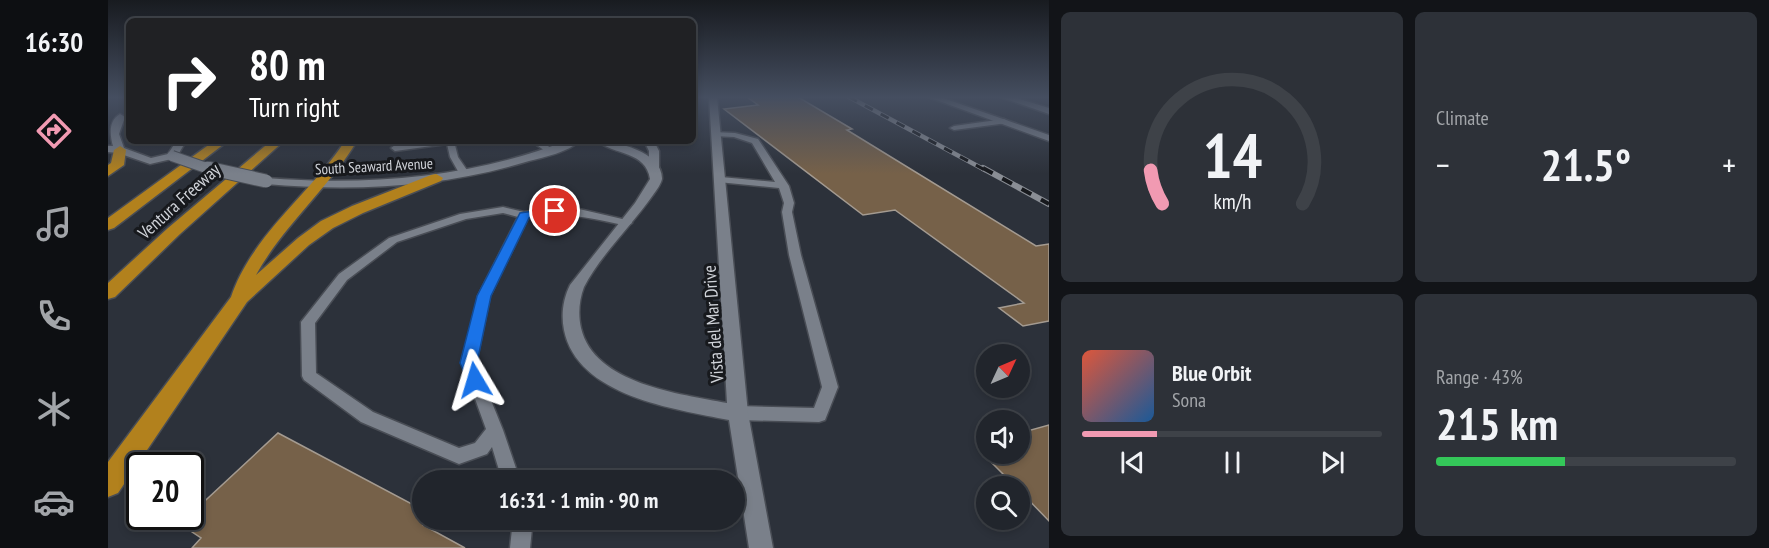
<!DOCTYPE html>
<meta charset="utf-8">
<style>
body{margin:0;font-family:"PT Sans Narrow",sans-serif;background:#2d3138;color:#f1f3f6;height:100vh;display:flex;flex-direction:column;font-size:22px;white-space:nowrap}
*{box-sizing:border-box;margin:0}
p{font-size:20px;color:#a2a5a9}
.icon{flex:none;width:33px;height:33px;fill:none;stroke:currentColor;stroke-width:2;stroke-linecap:round;stroke-linejoin:round}
.map{position:relative;flex:1;overflow:hidden}
.drawer{display:flex;flex-direction:column;gap:12px;padding:12px;background:#121418;width:720px}
.drawer>*{flex:none}
.top-card{position:absolute;left:18px;top:18px;width:570px;height:126px;border-radius:9px;box-shadow:0 3px 9px #0003,0 0 0 2px #3e4248;background:#202124;color:#fff;overflow:hidden}
.needle{width:39px;rotate:46deg}
.tools{position:absolute;left:868px;top:344px;display:grid;gap:12px}
.tools a{display:grid;place-items:center;width:54px;height:54px;border-radius:50%;background:#21252c;box-shadow:0 3px 9px #0003,0 0 0 2px #3e4248;font-size:30px}
.speed{position:absolute;left:18px;top:452px;display:flex;gap:12px;font-size:30px;font-weight:700;text-align:center}
.speed>*{display:grid;place-content:center;width:78px;height:78px;border-radius:50%;background:#21252c;box-shadow:0 3px 9px #0003,0 0 0 2px #3e4248;line-height:1}
.speed .limit{border:3px solid #111;border-radius:9px;background:#fff;color:#111}
.pin{position:absolute;display:grid;place-items:center;width:51px;height:51px;color:#fff;margin:-26px;border:3px solid #fff;border-radius:50%;box-shadow:0 2px 6px #0007}
.me{position:absolute;width:66px;margin:-33px;rotate:353deg;stroke-linejoin:round;filter:drop-shadow(0 0 4px #0008)}
.turn{display:flex;align-items:center;gap:21px;height:126px;padding:0 24px;font-size:27px}
.turn .icon{width:78px;height:78px;stroke-width:2.5}
.turn b{display:block;font-size:42px;line-height:51px}
.big{font-size:45px;font-weight:800;line-height:1.1}
.drawer .card{flex:1;display:flex;flex-direction:column;justify-content:center;gap:9px;min-width:0;padding:0 21px;border-radius:9px;background:#2d3138}
.drawer .dial{align-items:center;gap:0}
.dial svg{height:156px;overflow:visible;fill:none;stroke:#3e4248;stroke-width:7;stroke-linecap:round;text-anchor:middle}
.dial text{fill:#f1f3f6;stroke:none}
.song{display:flex;align-items:center;gap:18px}
.cover{width:72px;height:72px;border-radius:9px;background:linear-gradient(135deg,hsl(10 70% 55%),hsl(210 70% 35%))}
.played{height:6px;border-radius:3px;background:linear-gradient(90deg,#f19ab2 25%,#3e4248 25%)}
.keys{display:flex;justify-content:space-around;direction:ltr}
.heat{display:flex;justify-content:space-between;align-items:center;font-size:33px;direction:ltr}
.charge{height:9px;border-radius:4px;background:linear-gradient(90deg,#34c759 43%,#3e4248 0)}
.drawer .tiles{flex:1;display:grid;gap:12px;grid-template-columns:repeat(2,1fr)}
.trip{position:absolute;left:304px;top:470px;width:333px;height:60px;border-radius:30px;background:#21252c;box-shadow:0 3px 9px #0003,0 0 0 2px #3e4248;font-weight:800;line-height:60px;text-align:center}
main{display:flex;flex:1;min-height:0}
.tab-bar{display:flex;flex-direction:column;width:108px;justify-content:space-around;align-items:center;background:#0d0f12;color:#a2a5a9}
.tab-bar .icon{width:42px;height:42px}
.tab-bar .selected{color:#f19ab2}
.tab-bar b{font-size:27px;color:#f1f3f6}
.map>svg:first-child{display:block}
.building{fill:#766149;stroke:#a49b91;stroke-width:1.5}
.lines{fill:none;stroke-linecap:round;stroke-linejoin:round}
.lane-casing{stroke:#494d55;stroke-width:3}
.street-casing{stroke:#494d55;stroke-width:3}
.secondary-casing{stroke:#494d55;stroke-width:3}
.highway-casing{stroke:#494d55;stroke-width:3}
.lane{fill:#7a808a;fill-rule:evenodd}
.street{fill:#7a808a;fill-rule:evenodd}
.secondary{fill:#7a808a;fill-rule:evenodd}
.highway{fill:#b2811d;fill-rule:evenodd}
.rail-far1-casing{stroke:#8a8e95;stroke-width:4.5}
.rail-casing{stroke:#8a8e95;stroke-width:6}
.rail-far1{stroke:#17191d;stroke-width:3;stroke-dasharray:9;stroke-linecap:butt}
.rail{stroke:#17191d;stroke-width:4;stroke-dasharray:11;stroke-linecap:butt}
.secondary-bridge-far1-casing{stroke:#494d55;stroke-width:12;stroke-linecap:butt}
.secondary-bridge-casing{stroke:#494d55;stroke-width:15;stroke-linecap:butt}
.secondary-bridge-far1{stroke:#7a808a;stroke-width:10}
.secondary-bridge{stroke:#7a808a;stroke-width:13}
.route{fill:#1a73e8;stroke:#114b97;stroke-width:1.5}
.labels{text-anchor:middle;dominant-baseline:central;stroke-width:6;stroke-linejoin:round;paint-order:stroke}
.far-street-label{font-size:15px;fill:#d0d3d9;stroke:#17191d}
.street-label{font-size:18px;fill:#d0d3d9;stroke:#17191d}
</style>
<main>
<nav class="tab-bar">
<b>16:30</b>
<svg class="icon selected" aria-label="directions" viewBox="0 0 24 24"><path d="M12 3l9 9-9 9-9-9zM9 14v-3h6M13 9l2 2-2 2"/></svg>
<svg class="icon" aria-label="music" viewBox="0 0 24 24"><path d="M9 18V5l10-2v13"/><circle cx="6" cy="18" r="3"/><circle cx="16" cy="16" r="3"/></svg>
<svg class="icon" aria-label="phone" viewBox="0 0 24 24"><path d="M5 4h4l2 5-3 2q2 4 5 5l2-3 5 2v4C11 20 4 13 5 4z"/></svg>
<svg class="icon" aria-label="climate" viewBox="0 0 24 24"><path d="M12 3v18M4 7l16 10M4 17L20 7"/></svg>
<svg class="icon" aria-label="car" viewBox="0 0 24 24"><path d="M5 17H2v-5l4-1 3-4h7l3 4 3 1v5h-3M9 17h6M6 11h13"/><circle cx="7" cy="17" r="2"/><circle cx="17" cy="17" r="2"/></svg>
</nav>
<div class="map">
<svg width="941" height="548" viewBox="0 0 941 548">
<rect width="100%" height="100%" fill="#2c313a"/>
<path class="building" d="M639 97H690L744 129 739 130 928 246 941 244V321L915 326 891 308 916 303 787 210 755 215 616 109 650 105Z
M941 425V521L912 491V486H907L874 453H912V433Z
M170 433 315 510V525L357 548H84L93 538 72 524Z"/>
<g class="lines">
<g class="lane-casing">
<path id="lane" d="M896 119 900 121 899 123 846 130 842 128 846 126Z
M606 132 627 133 650 139 681 186 686 203 684 212 693 255 730 387 717 420 711 422 630 420 624 418 622 413 624 408 630 406 706 408 714 387 681 255 674 212 676 203 671 188 610 182 608 180 613 177 667 182 644 143 626 137 606 136Z
M323 141H346L350 157 361 173 359 175H353L351 173 342 157 339 144 287 151 283 148 287 145Z
M423 141H433L447 151 440 153Z
M395 207 416 212 447 208 471 209 523 221 524 223 519 226C480 217 460 212 420 218L382 296 368 363 395 430 412 480H394L384 447 379 454 351 464 253 422 196 380 194 376 193 322 231 274 281 238 352 214ZM395 213 410 217 370 296 354 363 378 429 367 443 351 448 265 412 208 373 207 323 239 280 289 242 358 219Z
M405 519H425L422 548H402Z"/>
</g>
<g class="street-casing">
<path id="street" d="M601 97H609L640 413 665 548H641L621 420C566 409 469 396 456 330 453 315 455 299 462 285L527 203 542 179C538 151 506 155 489 141 508 141 555 152 554 179 553 184 548 191 545 195 525 224 491 257 476 287 471 300 470 315 473 328 486 384 572 394 619 403Z
M820 97H832L941 135V141Z
M892 97H905L941 108V114Z"/>
</g>
<g class="secondary-casing">
<path id="secondary" d="M12 114 17 117 11 134 16 148 43 158 60 154 67 143 65 141 77 143 68 158 42 164 10 153 0 152V146H5C2 135 0 121 12 114Z
M458 141H472C460 152 437 157 421 161 336 187 247 192 158 184L152 181 158 178C260 186 362 178 458 141Z
M536 141H546L551 151V171L547 172 541 169V151Z"/>
</g>
<g class="highway-casing">
<path id="highway" d="M106 141H120L6 228 0 230V218Z
M163 141H176L72 234 7 297 0 299V283L60 228Z
M237 141H249C220 189 175 226 148 275L190 238 213 221 244 206 323 175 328 174 335 178 333 181 255 213 225 228 201 245 139 302 10 493 0 497V462L123 297C144 235 202 194 237 141Z
M12 146 18 150 16 165 0 176V165L3 163 6 150Z"/>
</g>
<use href="#lane" class="lane"/>
<use href="#street" class="street"/>
<use href="#secondary" class="secondary"/>
<use href="#highway" class="highway"/>
<g class="rail-far1-casing">
<path id="rail-far1" d="M741 97 877 170"/>
</g>
<g class="rail-casing">
<path id="rail" d="M875 168 941 204"/>
</g>
<use href="#rail-far1" class="rail-far1"/>
<use href="#rail" class="rail"/>
<g class="secondary-bridge-far1-casing">
<path id="secondary-bridge-far1" d="M64 156 104 170"/>
</g>
<g class="secondary-bridge-casing">
<path id="secondary-bridge" d="M100 168 158 181"/>
</g>
<use href="#secondary-bridge-far1" class="secondary-bridge-far1"/>
<use href="#secondary-bridge" class="secondary-bridge"/>
</g>
<linearGradient id="sky" x2="0" y2="1"><stop stop-color="#181b20"/><stop offset="0.56" stop-color="#454e60"/><stop offset="1" stop-color="#454e60" stop-opacity="0"/></linearGradient>
<rect width="941" height="174" fill="url(#sky)"/>
<path class="route" d="M447 208 452 209V214L421 218 383 296 369 363 376 380 373 384 367 386 361 384 352 363 369 296 412 213Z"/>
<g class="labels">
<g class="far-street-label">
<text transform="translate(266 166) rotate(-3)">South Seaward Avenue</text>
</g>
<g class="street-label">
<text transform="translate(71 201) rotate(-42)">Ventura Freeway</text>
<text transform="translate(605 324) rotate(-94)">Vista del Mar Drive</text>
</g>
</g>
</svg>
<div class="tools">
<a><svg class="needle" viewBox="-14 -14 28 28"><path d="M0-13l5 13h-10z" fill="#e53935"/><path d="M0 13l5-13h-10z" fill="#a2a5a9"/></svg></a>
<a><svg class="icon" aria-label="sound" viewBox="0 0 24 24"><path d="M4 9h4l5-4v14l-5-4H4zM17 9q2 3 0 6"/></svg></a>
<a><svg class="icon" aria-label="search" viewBox="0 0 24 24"><circle cx="10" cy="10" r="6"/><path d="M15 15l6 6"/></svg></a>
</div>
<div class="speed"><div class="limit">20</div></div>
<div class="pin" style="left:447px;top:211px;background:#d93025"><svg class="icon" aria-label="arrive" viewBox="0 0 24 24"><path d="M6 21V4h12l-3 4 3 4H6"/></svg></div>
<svg class="me" style="left:367px;top:380px" viewBox="-20 -20 40 40"><path d="M0-17L14 15 0 8-14 15z" fill="#1a73e8" stroke="#fff" stroke-width="4"/></svg>
<div class="trip">16:31 · 1 min · 90 m</div>
<div class="top-card">
<div class="turn"><svg class="icon" aria-label="right" viewBox="0 0 24 24"><path d="M7 20v-9h11M14 6l5 5-5 5"/></svg><div><b>80 m</b>Turn right</div></div>
</div>
</div>
<section class="drawer">
<div class="tiles">
<div class="card dial"><svg viewBox="0 0 100 80">
<path d="M14 69A42 42 0 1 1 86 69"/>
<path d="M14 69A42 42 0 0 1 8 52" stroke="#f19ab2"/>
<text x="50" y="56" font-size="32" font-weight="700">14</text>
<text x="50" y="72" font-size="11">km/h</text>
</svg></div>
<div class="card"><p>Climate</p>
<div class="heat"><a>−</a><b class="big">21.5°</b><a>+</a></div>
</div>
<div class="card">
<div class="song"><i class="cover"></i><div><b>Blue Orbit</b><p>Sona</p></div></div>
<div class="played"></div>
<div class="keys"><svg class="icon" aria-label="previous" viewBox="0 0 24 24"><path d="M18 5L8 12l10 7zM5 5v14"/></svg><svg class="icon" aria-label="pause" viewBox="0 0 24 24"><path d="M8 5v14M16 5v14"/></svg><svg class="icon" aria-label="next" viewBox="0 0 24 24"><path d="M6 5l10 7-10 7zM19 5v14"/></svg></div>
</div>
<div class="card"><p>Range · 43%</p><b class="big">215 km</b><div class="charge"></div></div>
</div>
</section>
</main>
